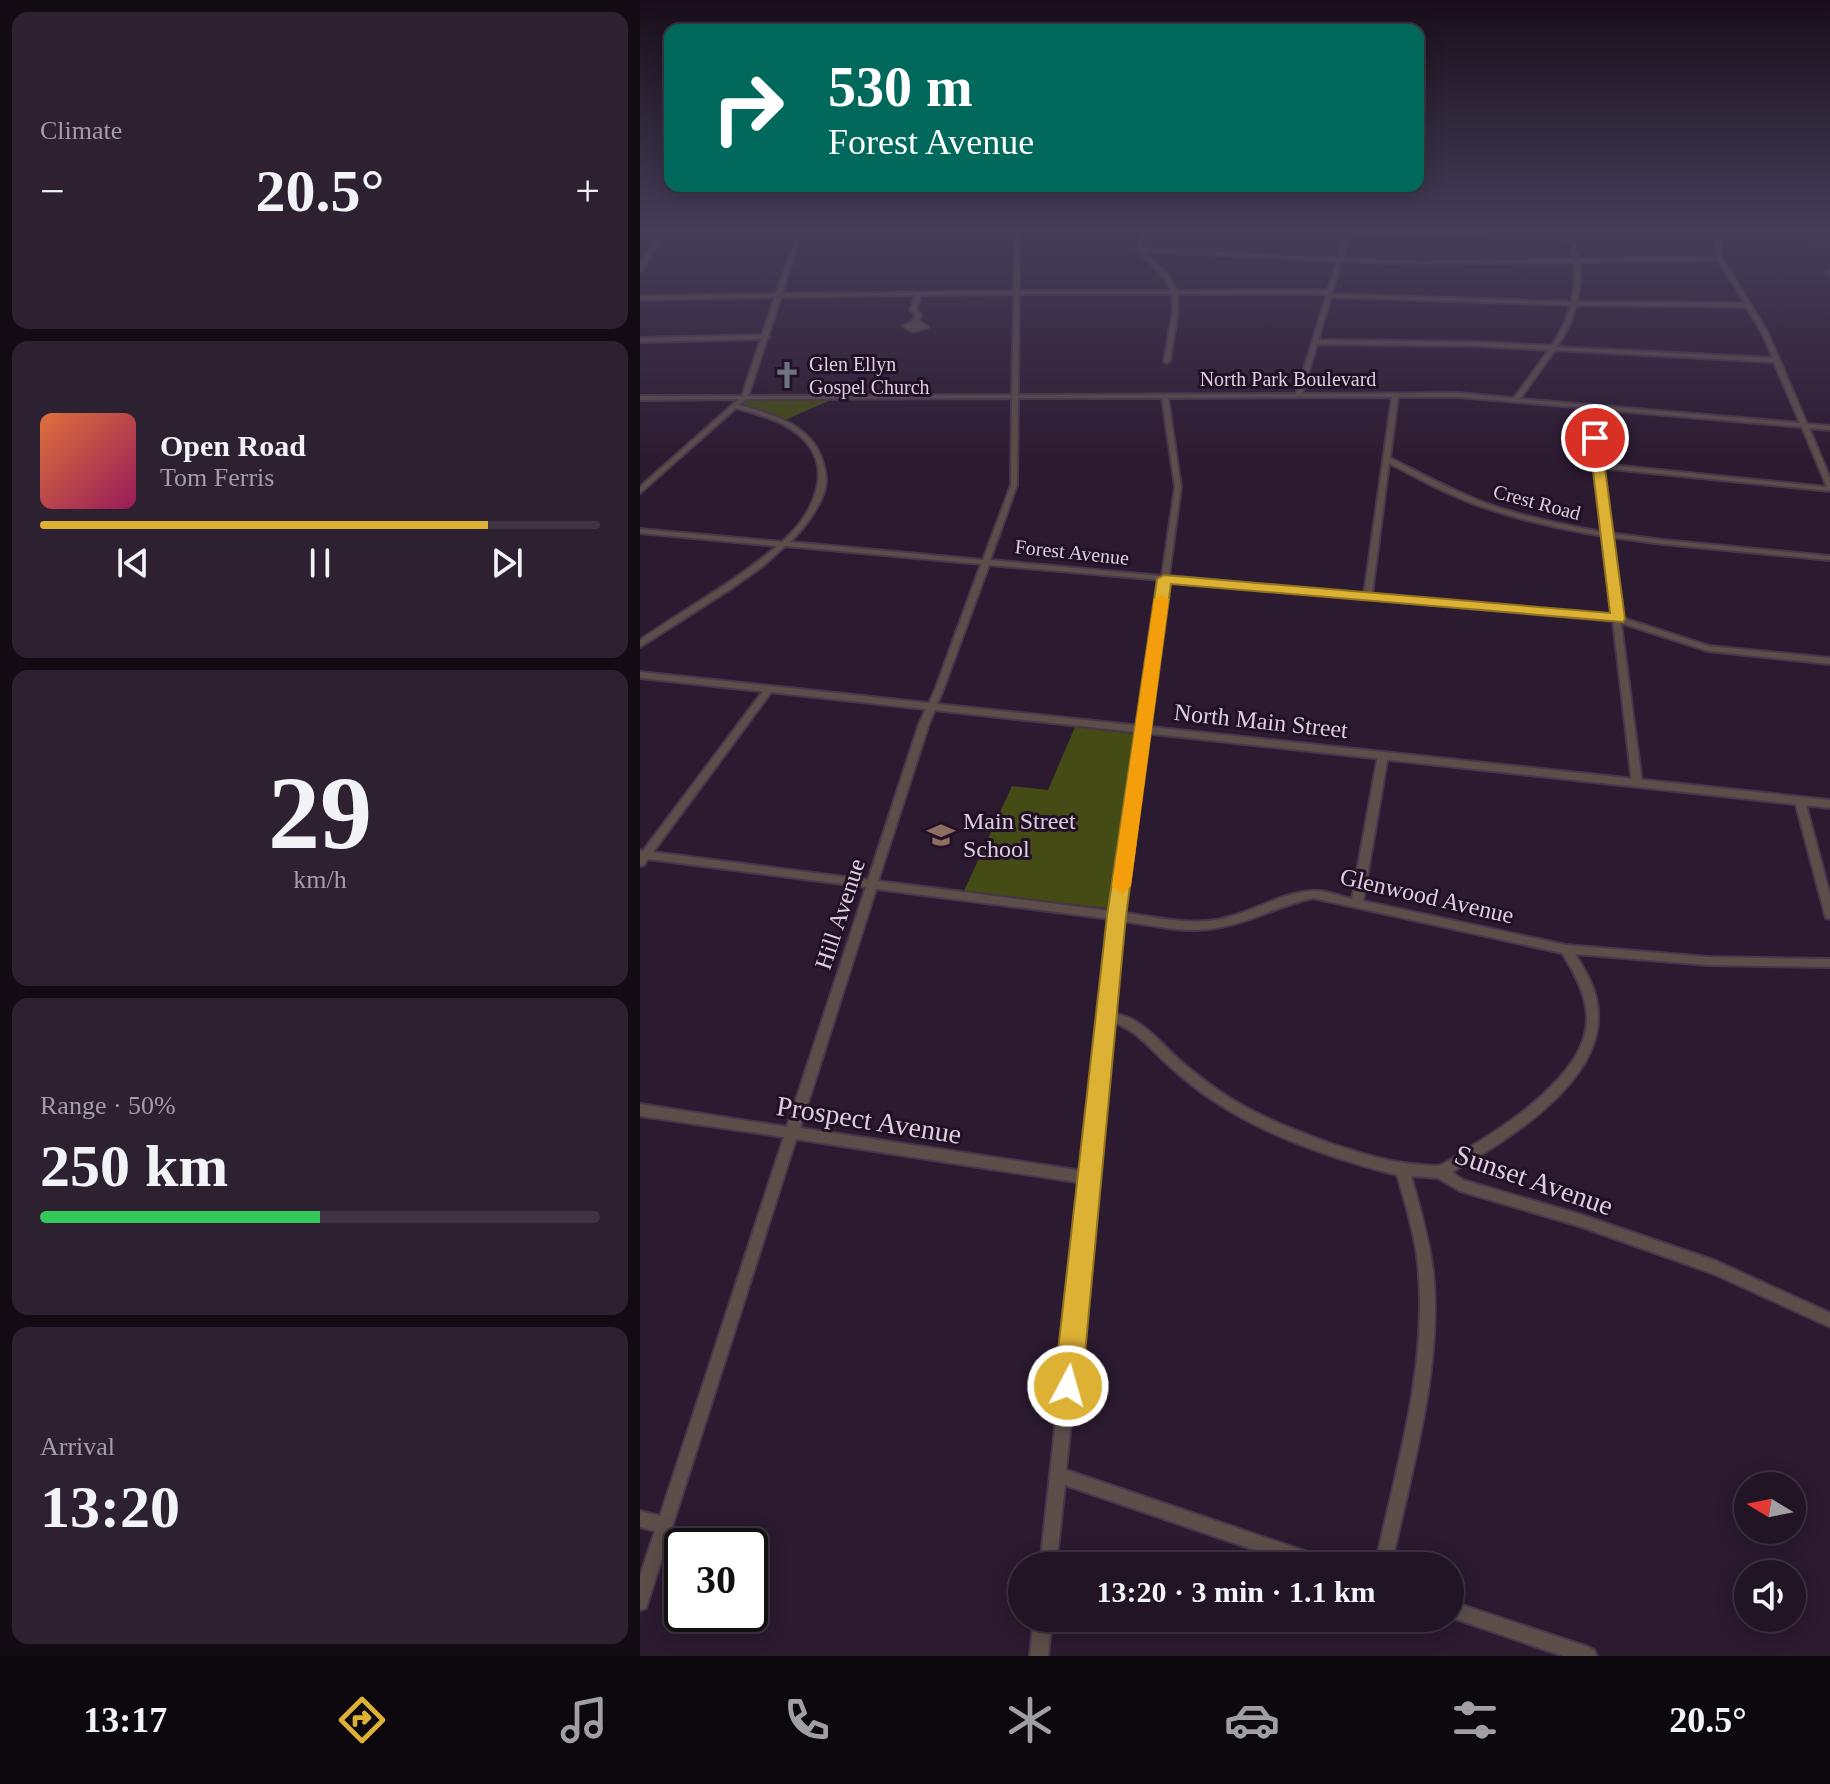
<!DOCTYPE html>
<meta charset="utf-8">
<style>
body{margin:0;font-family:"Times New Roman",serif;background:#2d2131;color:#f1f3f6;height:100vh;display:flex;flex-direction:column;font-size:30px;white-space:nowrap}
*{box-sizing:border-box;margin:0}
p{font-size:26px;color:#a29ea6}
.icon{flex:none;width:44px;height:44px;fill:none;stroke:currentColor;stroke-width:2;stroke-linecap:round;stroke-linejoin:round}
.map{position:relative;flex:1;overflow:hidden}
.drawer{display:flex;flex-direction:column;gap:12px;padding:12px;background:#120b14;width:640px}
.drawer>*{flex:none}
.banner{position:absolute;left:24px;top:24px;width:760px;height:168px;border-radius:16px;box-shadow:0 4px 20px #0003,0 0 0 2px #3e3341;background:#00695c;color:#fff;overflow:hidden}
.needle{width:52px;rotate:280deg}
.controls{position:absolute;left:1094px;top:1472px;display:grid;gap:16px}
.controls a{display:grid;place-items:center;width:72px;height:72px;border-radius:50%;background:#211424;box-shadow:0 4px 20px #0003,0 0 0 2px #3e3341;font-size:40px}
.speed{position:absolute;left:24px;top:1528px;display:flex;gap:16px;font-size:40px;font-weight:700;text-align:center}
.speed>*{display:grid;place-content:center;width:104px;height:104px;border-radius:50%;background:#211424;box-shadow:0 4px 20px #0003,0 0 0 2px #3e3341;line-height:1}
.speed .limit{border:4px solid #111;border-radius:12px;background:#fff;color:#111}
.pin{position:absolute;display:grid;place-items:center;width:68px;height:68px;color:#fff;margin:-34px;border:4px solid #fff;border-radius:50%;box-shadow:0 2px 8px #0007}
.me{position:absolute;width:88px;margin:-44px;rotate:6deg;stroke-linejoin:round;filter:drop-shadow(0 0 6px #0008)}
.turn{display:flex;align-items:center;gap:28px;height:168px;padding:0 32px;font-size:36px}
.turn .icon{width:104px;height:104px;stroke-width:2.5}
.turn b{display:block;font-size:56px;line-height:68px}
.big{font-size:60px;font-weight:600;line-height:1.1}
.drawer .tile{flex:1;display:flex;flex-direction:column;justify-content:center;gap:12px;min-width:0;padding:0 28px;border-radius:16px;background:#2d2131}
.drawer .dial{align-items:center;gap:0}
.dial b{font-size:104px;line-height:1}
.song{display:flex;align-items:center;gap:24px}
.cover{width:96px;height:96px;border-radius:12px;background:linear-gradient(135deg,hsl(20 70% 55%),hsl(330 70% 35%))}
.played{height:8px;border-radius:4px;background:linear-gradient(90deg,#ddb133 80%,#3e3341 80%)}
.keys{display:flex;justify-content:space-around;direction:ltr}
.heat{display:flex;justify-content:space-between;align-items:center;font-size:44px;direction:ltr}
.charge{height:12px;border-radius:6px;background:linear-gradient(90deg,#34c759 50%,#3e3341 0)}
.trip{position:absolute;left:368px;top:1552px;width:456px;height:80px;border-radius:40px;background:#211424;box-shadow:0 4px 20px #0003,0 0 0 2px #3e3341;font-weight:600;line-height:80px;text-align:center}
.menu{display:flex;height:128px;justify-content:space-around;align-items:center;background:#0d080e;color:#a29ea6}
.menu .icon{width:56px;height:56px}
.menu .selected{color:#ddb133}
.menu b{font-size:36px;color:#f1f3f6}
main{display:flex;flex:1;min-height:0}
.map>svg:first-child{display:block}
.green{fill:#444b14}
.lines{fill:none;stroke-linecap:round;stroke-linejoin:round}
.minor-casing{stroke:#48374c;stroke-width:4}
.tertiary-casing{stroke:#48374c;stroke-width:4}
.minor{fill:#5d4e49;fill-rule:evenodd}
.tertiary{fill:#5d4e49;fill-rule:evenodd}
.route{fill:#ddb133;stroke:#907321;stroke-width:2}
.slow{fill:#f59e0b}
.labels{text-anchor:middle;dominant-baseline:central;stroke-width:6;stroke-linejoin:round;paint-order:stroke}
.far-poi-label{font-size:20px;fill:#dbcfde;stroke:#221126;text-anchor:start}
.far-street-label{font-size:20px;fill:#dbcfde;stroke:#221126}
.street-label{font-size:24px;fill:#dbcfde;stroke:#221126}
.poi-label{font-size:24px;fill:#dbcfde;stroke:#221126;text-anchor:start}
.near-street-label{font-size:28px;fill:#dbcfde;stroke:#221126}
</style>
<main>
<section class="drawer">
<div class="tile"><p>Climate</p>
<div class="heat"><a>−</a><b class="big">20.5°</b><a>+</a></div>
</div>
<div class="tile">
<div class="song"><i class="cover"></i><div><b>Open Road</b><p>Tom Ferris</p></div></div>
<div class="played"></div>
<div class="keys"><svg class="icon" aria-label="previous" viewBox="0 0 24 24"><path d="M18 5L8 12l10 7zM5 5v14"/></svg><svg class="icon" aria-label="pause" viewBox="0 0 24 24"><path d="M8 5v14M16 5v14"/></svg><svg class="icon" aria-label="next" viewBox="0 0 24 24"><path d="M6 5l10 7-10 7zM19 5v14"/></svg></div>
</div>
<div class="tile dial"><b>29</b><p>km/h</p></div>
<div class="tile"><p>Range · 50%</p><b class="big">250 km</b><div class="charge"></div></div>
<div class="tile"><p>Arrival</p><b class="big">13:20</b></div>
</section>
<div class="map">
<svg width="1190" height="1656" viewBox="0 0 1190 1656">
<rect width="100%" height="100%" fill="#2c1a30"/>
<path class="green" d="M108 398H195L143 421 101 405Z
M435 727 496 734 474 909 324 891 372 786 408 790Z"/>
<g class="lines">
<g class="minor-casing">
<path id="minor" d="M20 230H24L3 270 0 272V265Z
M158 230H162L142 294 374 291 375 230H379V291H531L524 277 496 249 503 230H507L501 248 698 258 707 230 781 232 866 230 781 234 711 231 703 258 776 262 934 259 927 230H931L939 259 1077 257 1075 230H1079L1082 258 1128 333 1167 424 1190 426V430L1169 428 1190 478V491L961 468 969 533 1023 540 1190 556V560L1023 544 970 537 980 617 1069 646 1190 658V664L1068 651 981 623 1002 783 997 786 992 783 973 621 529 581 483 913C513 916 545 925 575 920 608 915 637 894 670 891 683 889 699 896 712 899L738 755 743 752 748 755 723 901 926 945 1068 957 1190 959V967L1068 965 935 954C946 971 957 990 958 1011 964 1082 865 1142 812 1172L823 1180 939 1214 1076 1261 1190 1313V1327L1074 1274 939 1226 820 1191 798 1178 771 1176C780 1207 789 1239 793 1271 803 1368 771 1472 751 1566H735C755 1472 786 1374 779 1276 777 1242 767 1208 757 1175 694 1159 628 1137 574 1101 557 1090 540 1076 525 1062 508 1046 495 1029 472 1022L426 1470 685 1558 691 1560 693 1566H661L425 1485 416 1566H400L442 1183 156 1139 8 1602 6 1608 0 1610V1576L15 1531 0 1527V1511L20 1516 144 1137 0 1116V1104L147 1127 226 887 8 859 4 865 0 866V850L3 851 126 687 129 686 133 689 132 691 13 852 228 880 279 724 295 690 341 564 145 546 123 566 89 590 0 647V640C46 608 95 582 137 546L0 533V529L142 542C173 515 197 467 159 435 141 420 118 414 96 408L0 493V487L99 399 0 400V396H102L121 339 0 342V338L122 335 135 297 0 300V296L136 294ZM503 251 697 261 688 290 537 291 528 275ZM1078 260 1105 303 937 302 940 280 939 262ZM702 261 776 264 934 262 935 280 932 302 692 294ZM374 294 372 395 108 396 127 339 130 337 128 336 141 297 276 295 270 310 275 314 273 321 263 326 273 332 288 327 279 321 281 314 276 310 281 295ZM379 294H532L533 310 524 361 527 363 530 361 538 310 537 294H687L656 394 378 395ZM691 297 931 305 925 322 912 346 838 342 678 340ZM936 305 1106 307 1122 333 1133 358 917 347 931 322ZM677 344 838 346 909 350 874 398 818 393 662 394ZM915 350 1134 362 1160 423 880 399ZM752 397 724 594 529 576 541 487 528 398ZM758 397H818L947 408 962 532C919 524 875 515 835 499 805 487 778 472 750 458ZM372 398 371 485 343 560 150 542C164 529 187 499 186 479 186 475 185 471 184 467 176 427 135 414 99 405L106 399ZM378 398H522L535 487 522 576 350 560 377 485ZM954 409 1162 427 1187 487 961 464ZM749 463C779 479 809 495 840 506 880 520 921 529 963 536L972 616 732 594ZM349 565 521 580 472 911 238 881 289 724 303 690ZM236 889 471 919 461 1012 459 1015 460 1017 443 1171 160 1128ZM673 898 922 953C948 994 960 1028 926 1070 899 1103 864 1127 827 1149 819 1154 810 1161 801 1165 796 1167 789 1165 783 1165 750 1163 720 1153 689 1143 651 1129 612 1114 579 1091 565 1081 549 1069 536 1057 523 1045 511 1030 495 1021 489 1017 480 1015 473 1013L482 921C512 925 546 934 576 928 610 923 640 905 673 898Z
M1170 242 1190 243V245L1168 244Z
M1189 271H1190V275L1186 273Z
M1160 798 1165 801 1190 895V919L1186 918 1185 915 1155 801Z
M810 1601 948 1647 954 1650 957 1656H923L810 1617Z
M394 1618H412L408 1656H390Z"/>
</g>
<g class="tertiary-casing">
<path id="tertiary" d="M0 672 1190 800V808L0 678Z"/>
</g>
<use href="#minor" class="minor"/>
<use href="#tertiary" class="tertiary"/>
</g>
<linearGradient id="sky" x2="0" y2="1"><stop stop-color="#180e1a"/><stop offset="0.5" stop-color="#453e59"/><stop offset="1" stop-color="#453e59" stop-opacity="0"/></linearGradient>
<rect width="1190" height="462" fill="url(#sky)"/>
<path class="route" d="M955 435 961 438 985 619 983 622 531 584 486 916 442 1386 438 1395 428 1399 418 1395 414 1386 467 916 517 579 524 575 970 613 949 438Z"/>
<path class="slow" d="M521 595 529 599 491 886 482 894 472 886 514 599Z"/>
<defs>
<g id="church-bare" transform="scale(2.16)"><path d="M-1.2-6h2.4v3.5h3.3v2.4h-3.3V6h-2.4V-.1h-3.3v-2.4h3.3Z" fill="#6b7280" stroke="#221126" stroke-width="2.5" paint-order="stroke"/></g>
<g id="school-bare" transform="scale(2.16)"><path d="M0-5L7-2L0 1L-7-2ZM-4 1L0 2.5L4 1V4Q0 6-4 4Z" fill="#8d6e63" stroke="#221126" stroke-width="2.5" paint-order="stroke"/></g>
</defs>
<g fill-rule="evenodd">
<use href="#church-bare" x="147" y="375"/>
<use href="#school-bare" x="301" y="835"/>
</g>
<g class="labels">
<g class="far-poi-label">
<text x="169" y="364">Glen Ellyn<tspan x="169" dy="23">Gospel Church</tspan></text>
</g>
<g class="far-street-label">
<text x="648" y="379">North Park Boulevard</text>
<text transform="translate(897 502) rotate(15)">Crest Road</text>
<text transform="translate(432 552) rotate(6)">Forest Avenue</text>
</g>
<g class="street-label">
<text transform="translate(621 721) rotate(6)">North Main Street</text>
<text transform="translate(787 896) rotate(13)">Glenwood Avenue</text>
<text transform="translate(200 914) rotate(-72)">Hill Avenue</text>
</g>
<g class="poi-label">
<text x="323" y="821">Main Street<tspan x="323" dy="28">School</tspan></text>
</g>
<g class="near-street-label">
<text transform="translate(229 1120) rotate(9)">Prospect Avenue</text>
<text transform="translate(894 1180) rotate(19)">Sunset Avenue</text>
</g>
</g>
</svg>
<div class="controls">
<a><svg class="needle" viewBox="-14 -14 28 28"><path d="M0-13l5 13h-10z" fill="#e53935"/><path d="M0 13l5-13h-10z" fill="#a29ea6"/></svg></a>
<a><svg class="icon" aria-label="sound" viewBox="0 0 24 24"><path d="M4 9h4l5-4v14l-5-4H4zM17 9q2 3 0 6"/></svg></a>
</div>
<div class="speed"><div class="limit">30</div></div>
<div class="pin" style="left:955px;top:438px;background:#d93025"><svg class="icon" aria-label="arrive" viewBox="0 0 24 24"><path d="M6 21V4h12l-3 4 3 4H6"/></svg></div>
<svg class="me" style="left:428px;top:1386px" viewBox="-20 -20 40 40"><circle r="17" fill="#ddb133" stroke="#fff" stroke-width="3"/><path d="M0-11L8 9 0 5-8 9z" fill="#fff"/></svg>
<div class="trip">13:20 · 3 min · 1.1 km</div>
<div class="banner">
<div class="turn"><svg class="icon" aria-label="right" viewBox="0 0 24 24"><path d="M7 20v-9h11M14 6l5 5-5 5"/></svg><div><b>530 m</b>Forest Avenue</div></div>
</div>
</div>
</main>
<nav class="menu">
<b>13:17</b>
<svg class="icon selected" aria-label="directions" viewBox="0 0 24 24"><path d="M12 3l9 9-9 9-9-9zM9 14v-3h6M13 9l2 2-2 2"/></svg>
<svg class="icon" aria-label="music" viewBox="0 0 24 24"><path d="M9 18V5l10-2v13"/><circle cx="6" cy="18" r="3"/><circle cx="16" cy="16" r="3"/></svg>
<svg class="icon" aria-label="phone" viewBox="0 0 24 24"><path d="M5 4h4l2 5-3 2q2 4 5 5l2-3 5 2v4C11 20 4 13 5 4z"/></svg>
<svg class="icon" aria-label="climate" viewBox="0 0 24 24"><path d="M12 3v18M4 7l16 10M4 17L20 7"/></svg>
<svg class="icon" aria-label="car" viewBox="0 0 24 24"><path d="M5 17H2v-5l4-1 3-4h7l3 4 3 1v5h-3M9 17h6M6 11h13"/><circle cx="7" cy="17" r="2"/><circle cx="17" cy="17" r="2"/></svg>
<svg class="icon" aria-label="filters" viewBox="0 0 24 24"><path d="M4 7h16M4 17h16"/><circle cx="9" cy="7" r="2"/><circle cx="15" cy="17" r="2"/></svg>
<b>20.5°</b>
</nav>
